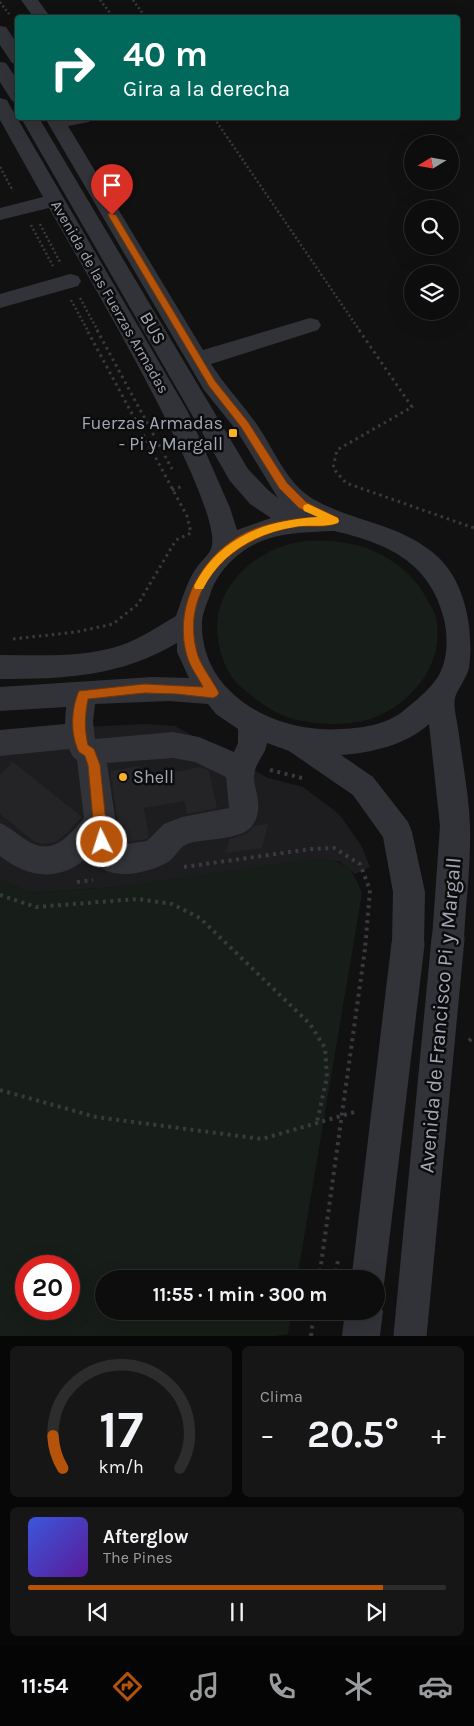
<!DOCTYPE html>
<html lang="es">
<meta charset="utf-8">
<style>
body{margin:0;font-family:Karla,sans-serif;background:#161617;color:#f1f3f6;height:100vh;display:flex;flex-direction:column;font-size:19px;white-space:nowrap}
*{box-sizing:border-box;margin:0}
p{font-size:16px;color:#9a9c9e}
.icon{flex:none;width:28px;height:28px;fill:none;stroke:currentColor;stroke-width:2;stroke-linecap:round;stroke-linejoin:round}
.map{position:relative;height:1336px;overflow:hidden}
.side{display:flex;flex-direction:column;gap:10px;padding:10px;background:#070708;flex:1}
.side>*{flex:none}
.guide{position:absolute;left:15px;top:15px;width:445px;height:105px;border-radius:5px;box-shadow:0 5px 20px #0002,0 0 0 1px #2d2d2e;background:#00695c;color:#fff;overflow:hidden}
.needle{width:32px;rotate:259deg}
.tools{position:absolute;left:404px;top:135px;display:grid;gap:10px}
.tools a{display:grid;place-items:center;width:55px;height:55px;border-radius:50%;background:#0d0d0e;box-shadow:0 5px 20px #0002,0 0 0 1px #2d2d2e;font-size:25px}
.speed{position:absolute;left:15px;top:1255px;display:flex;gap:10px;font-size:25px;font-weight:700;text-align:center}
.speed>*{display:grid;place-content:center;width:65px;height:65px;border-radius:50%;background:#0d0d0e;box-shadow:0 5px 20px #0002,0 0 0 1px #2d2d2e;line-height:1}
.speed .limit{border:8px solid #d22;background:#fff;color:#111}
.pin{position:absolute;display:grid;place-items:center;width:42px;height:42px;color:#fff;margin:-51px -21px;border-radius:50% 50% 50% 0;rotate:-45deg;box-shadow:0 0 5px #0007}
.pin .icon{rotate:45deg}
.me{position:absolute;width:55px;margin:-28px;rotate:356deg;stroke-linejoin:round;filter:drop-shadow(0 0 4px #0008)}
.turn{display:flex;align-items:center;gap:18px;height:105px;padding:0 25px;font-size:22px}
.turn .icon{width:65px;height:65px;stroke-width:2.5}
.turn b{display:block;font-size:35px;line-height:42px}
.big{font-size:38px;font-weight:700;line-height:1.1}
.side .widget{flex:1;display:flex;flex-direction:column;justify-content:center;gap:8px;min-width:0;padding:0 18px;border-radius:8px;background:#161617}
.side .dial{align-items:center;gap:0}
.dial svg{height:130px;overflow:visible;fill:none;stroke:#2d2d2e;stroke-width:7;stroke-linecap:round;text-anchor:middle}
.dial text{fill:#f1f3f6;stroke:none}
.song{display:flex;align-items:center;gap:15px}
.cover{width:60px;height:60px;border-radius:8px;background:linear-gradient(135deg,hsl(230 70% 55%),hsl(270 70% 35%))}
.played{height:5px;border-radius:2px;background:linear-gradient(90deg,#b45309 85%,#2d2d2e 85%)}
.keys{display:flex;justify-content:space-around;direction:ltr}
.heat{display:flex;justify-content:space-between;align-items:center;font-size:28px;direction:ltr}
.side .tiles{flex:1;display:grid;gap:10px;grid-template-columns:1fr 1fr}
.widget:last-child{grid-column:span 2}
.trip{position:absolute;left:95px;top:1270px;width:290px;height:50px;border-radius:25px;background:#0d0d0e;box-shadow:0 5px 20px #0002,0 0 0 1px #2d2d2e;font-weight:700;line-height:50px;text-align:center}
.dock{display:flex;height:80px;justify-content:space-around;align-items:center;background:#050506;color:#9a9c9e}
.dock .icon{width:35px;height:35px}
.dock .active{color:#b45309}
.dock b{font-size:22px;color:#f1f3f6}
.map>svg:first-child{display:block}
.built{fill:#1d1d1f}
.green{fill:#171d18;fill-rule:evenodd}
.building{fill:#242426}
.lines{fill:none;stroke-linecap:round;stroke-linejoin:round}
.path-far2{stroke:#383a3f;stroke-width:2.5;stroke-dasharray:2 2.5;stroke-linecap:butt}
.path-far1{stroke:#383a3f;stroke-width:3;stroke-dasharray:2.5 4;stroke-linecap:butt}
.path{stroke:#383a3f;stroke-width:4;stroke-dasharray:3 4.5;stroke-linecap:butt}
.minor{fill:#323338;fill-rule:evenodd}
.path-bridge{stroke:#383a3f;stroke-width:4;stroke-dasharray:3 4.5;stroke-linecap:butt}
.minor-bridge{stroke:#323338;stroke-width:33}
.route{fill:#b45309;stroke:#753606}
.slow{fill:#f59e0b}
.poi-dot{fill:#f8b323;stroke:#0c0c0d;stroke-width:2}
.labels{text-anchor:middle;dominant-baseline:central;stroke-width:5;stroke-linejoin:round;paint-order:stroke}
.far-street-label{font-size:15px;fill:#a1a7b4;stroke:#0c0c0d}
.street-label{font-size:18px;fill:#a1a7b4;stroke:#0c0c0d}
.poi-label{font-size:18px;fill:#a1a7b4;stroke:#0c0c0d;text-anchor:end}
.near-street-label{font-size:21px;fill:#a1a7b4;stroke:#0c0c0d}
</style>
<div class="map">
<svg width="474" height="1336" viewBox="0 0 474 1336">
<rect width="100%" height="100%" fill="#111112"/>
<path class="built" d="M145 724 175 726 268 778 303 787 339 814 361 845 370 867 355 874 339 861 115 887 30 893 0 879V731Z"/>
<path class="green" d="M333 541C344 543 356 544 366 548 390 556 414 575 426 597 429 603 433 609 435 614 447 659 416 700 376 717 354 726 325 725 302 721 278 717 257 701 240 686 227 675 220 655 218 639 210 590 253 550 299 542 310 540 322 541 333 541Z
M319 858C347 863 352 867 362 893L297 1279H104V1311H292L288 1334 275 1336H0V879L30 893 115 887ZM26 1266H69V1309H26Z"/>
<path class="building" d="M13 762 82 817 69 831 56 842 42 844 35 842 0 814V775Z
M140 766 142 778 201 767 209 771 217 808 187 814 184 801 144 808 149 837 146 839 121 843 110 771Z
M268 824 262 848 226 853 230 839 248 833 254 826Z"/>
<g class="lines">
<path class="path-far2" d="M100 0 114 18
M133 0 146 18
M0 2 9 14
M214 118 360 331
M0 167 13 191
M40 224 61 264
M31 225 53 266
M80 298 98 331
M71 300 88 331"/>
<path class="path-far1" d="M97 330 172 469
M359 330 412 407 337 450 333 468 346 483 474 528
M172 490 183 486
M13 639 76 632 113 624 138 604 176 540 191 533 187 516 87 330"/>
<path class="path" d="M270 770 302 778
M184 867 311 849 334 848 360 864 370 890 365 949
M77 882 93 880
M0 895 36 907 138 899 172 904 200 918 310 1024 325 1048 327 1077 317 1122
M469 1041 474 1036
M0 1090 96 1117 262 1139 358 1111
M311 1336 314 1311"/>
<path class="minor" d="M21 0H38L51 18H34Z
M0 26 6 27 18 45V64L12 63 0 45Z
M0 62 6 63 18 81V102L12 101 0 82Z
M0 98 7 100 9 104 188 412 230 508 237 530 271 518 250 504 230 481 21 118H39L248 469 268 490 278 498 237 431 204 390 45 118H91L89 122 68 126 203 350 310 318 318 320 321 325 318 330 211 364C223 383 239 400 252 418 272 443 284 482 313 499 355 523 401 523 438 557 466 583 474 632 469 668 467 677 456 692 455 698 453 707 457 720 458 728 462 761 469 794 470 826 471 863 466 902 464 939L459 950 448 955 437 950 432 939 440 826 429 724C406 745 371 753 341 755L373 777 408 822 412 832 425 892 424 944 419 955 408 960 397 955 392 944 393 892 383 837 353 795 289 751 267 743C266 753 258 760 255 770 250 786 267 805 252 826 241 841 203 838 187 844 179 847 175 858 168 862 151 872 116 881 99 866 95 864 93 857 92 853 63 882 31 880 0 856V823C9 827 15 832 23 838 51 858 66 839 84 818L77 760 73 757 69 749 0 756V730L65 724 66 707 0 711V687L152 677 189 678 177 652V643C119 677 65 679 0 679V655C40 655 84 658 122 645 141 638 159 626 176 616 182 600 186 584 195 570 199 563 208 556 211 549 228 509 76 256 49 208L0 220V208L43 197 0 120ZM334 531C387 543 430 562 444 619 448 636 448 659 439 675 432 687 419 698 408 707 390 724 365 728 341 729 276 734 199 694 202 621 203 612 207 603 210 595 217 570 242 547 267 539 288 532 312 532 334 531ZM169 701 208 704 216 714 238 729V743L234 752 199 737 173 732 95 739 93 722 95 704ZM173 758 195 762 226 777 229 808 182 817 164 824 147 841 119 845 107 763Z
M70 274 78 276 81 281 78 286 0 308V294Z
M376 1297 383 1311 380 1336H342L345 1311H376Z"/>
<path class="path-bridge" d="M319 1279 365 949
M335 1279 338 1260"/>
<path class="minor-bridge" d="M368 1279 408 944
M410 1336 448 939"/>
</g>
<path class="route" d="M109 213 116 215 215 381 248 422 287 483 306 502 338 518 339 521C334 529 305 525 295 527 233 537 177 588 198 656 203 669 213 681 219 693L217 696 213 698 177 694 144 693 88 699C85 715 84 729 88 745L94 749 100 765 108 842 106 846 102 847 97 846 95 842 88 765 85 756 79 752C70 734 71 709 79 691L144 684 203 687C198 677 190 667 187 656 172 604 204 549 254 529 274 521 297 518 318 517L299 508 279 488 241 427 209 386 108 215Z"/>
<path class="slow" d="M308 504 338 518 339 521 338 523C325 528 309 524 295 527 256 533 221 553 203 589H195L194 586C219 537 266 520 318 517L304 511 303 508 304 505Z"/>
<g class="poi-dot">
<rect x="228" y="428" width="10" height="10" rx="2.5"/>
<circle cx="123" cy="777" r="5"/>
</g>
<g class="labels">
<g class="far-street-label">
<text transform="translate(110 297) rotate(60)">Avenida de las Fuerzas Armadas</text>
</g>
<g class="street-label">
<text transform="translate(153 328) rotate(60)">BUS</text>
</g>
<g class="poi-label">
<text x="223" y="423">Fuerzas Armadas<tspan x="223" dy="21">- Pi y Margall</tspan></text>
<text x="133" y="777" text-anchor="start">Shell</text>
</g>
<g class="near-street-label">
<text transform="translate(440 1015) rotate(-85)">Avenida de Francisco Pi y Margall</text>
</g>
</g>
</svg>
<div class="tools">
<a><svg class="needle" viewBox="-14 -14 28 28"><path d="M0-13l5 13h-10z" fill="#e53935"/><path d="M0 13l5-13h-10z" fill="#9a9c9e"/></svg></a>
<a><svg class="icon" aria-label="search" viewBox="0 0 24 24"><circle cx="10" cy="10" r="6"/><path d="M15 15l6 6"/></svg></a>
<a><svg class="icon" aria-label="layers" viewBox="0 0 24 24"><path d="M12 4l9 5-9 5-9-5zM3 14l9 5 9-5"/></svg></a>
</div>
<div class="speed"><div class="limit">20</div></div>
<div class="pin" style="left:112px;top:215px;background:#d93025"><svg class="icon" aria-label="arrive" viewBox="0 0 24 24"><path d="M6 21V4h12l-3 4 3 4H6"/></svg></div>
<svg class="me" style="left:102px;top:842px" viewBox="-20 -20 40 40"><circle r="17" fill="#b45309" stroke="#fff" stroke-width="3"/><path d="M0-11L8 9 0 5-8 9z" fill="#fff"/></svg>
<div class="trip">11:55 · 1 min · 300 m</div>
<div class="guide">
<div class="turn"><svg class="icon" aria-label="right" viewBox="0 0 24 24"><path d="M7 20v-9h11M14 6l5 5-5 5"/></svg><div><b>40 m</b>Gira a la derecha</div></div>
</div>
</div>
<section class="side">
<div class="tiles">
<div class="widget dial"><svg viewBox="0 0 100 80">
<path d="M14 69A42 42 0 1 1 86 69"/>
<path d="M14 69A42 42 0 0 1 8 49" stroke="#b45309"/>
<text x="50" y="56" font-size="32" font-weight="700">17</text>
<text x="50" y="72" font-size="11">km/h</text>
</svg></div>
<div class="widget"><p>Clima</p>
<div class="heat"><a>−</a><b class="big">20.5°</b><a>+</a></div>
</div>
<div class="widget">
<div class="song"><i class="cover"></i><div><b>Afterglow</b><p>The Pines</p></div></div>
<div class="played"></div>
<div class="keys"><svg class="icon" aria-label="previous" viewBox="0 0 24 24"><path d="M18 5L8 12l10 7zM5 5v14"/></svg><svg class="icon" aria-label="pause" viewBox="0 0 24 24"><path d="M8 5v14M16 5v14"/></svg><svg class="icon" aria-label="next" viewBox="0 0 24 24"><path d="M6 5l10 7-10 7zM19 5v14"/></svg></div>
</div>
</div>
</section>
<nav class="dock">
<b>11:54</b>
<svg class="icon active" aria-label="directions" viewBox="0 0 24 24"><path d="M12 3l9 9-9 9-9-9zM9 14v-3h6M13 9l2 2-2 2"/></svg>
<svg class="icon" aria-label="music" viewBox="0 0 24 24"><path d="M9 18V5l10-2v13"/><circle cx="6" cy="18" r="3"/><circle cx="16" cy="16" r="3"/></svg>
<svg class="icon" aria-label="phone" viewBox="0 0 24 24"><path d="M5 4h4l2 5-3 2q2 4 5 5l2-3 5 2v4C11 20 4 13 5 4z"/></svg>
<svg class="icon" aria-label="climate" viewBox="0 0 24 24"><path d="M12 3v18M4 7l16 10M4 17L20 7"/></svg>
<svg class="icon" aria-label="car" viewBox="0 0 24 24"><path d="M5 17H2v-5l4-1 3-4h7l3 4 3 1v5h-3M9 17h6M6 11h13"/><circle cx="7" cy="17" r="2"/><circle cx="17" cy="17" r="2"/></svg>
</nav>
